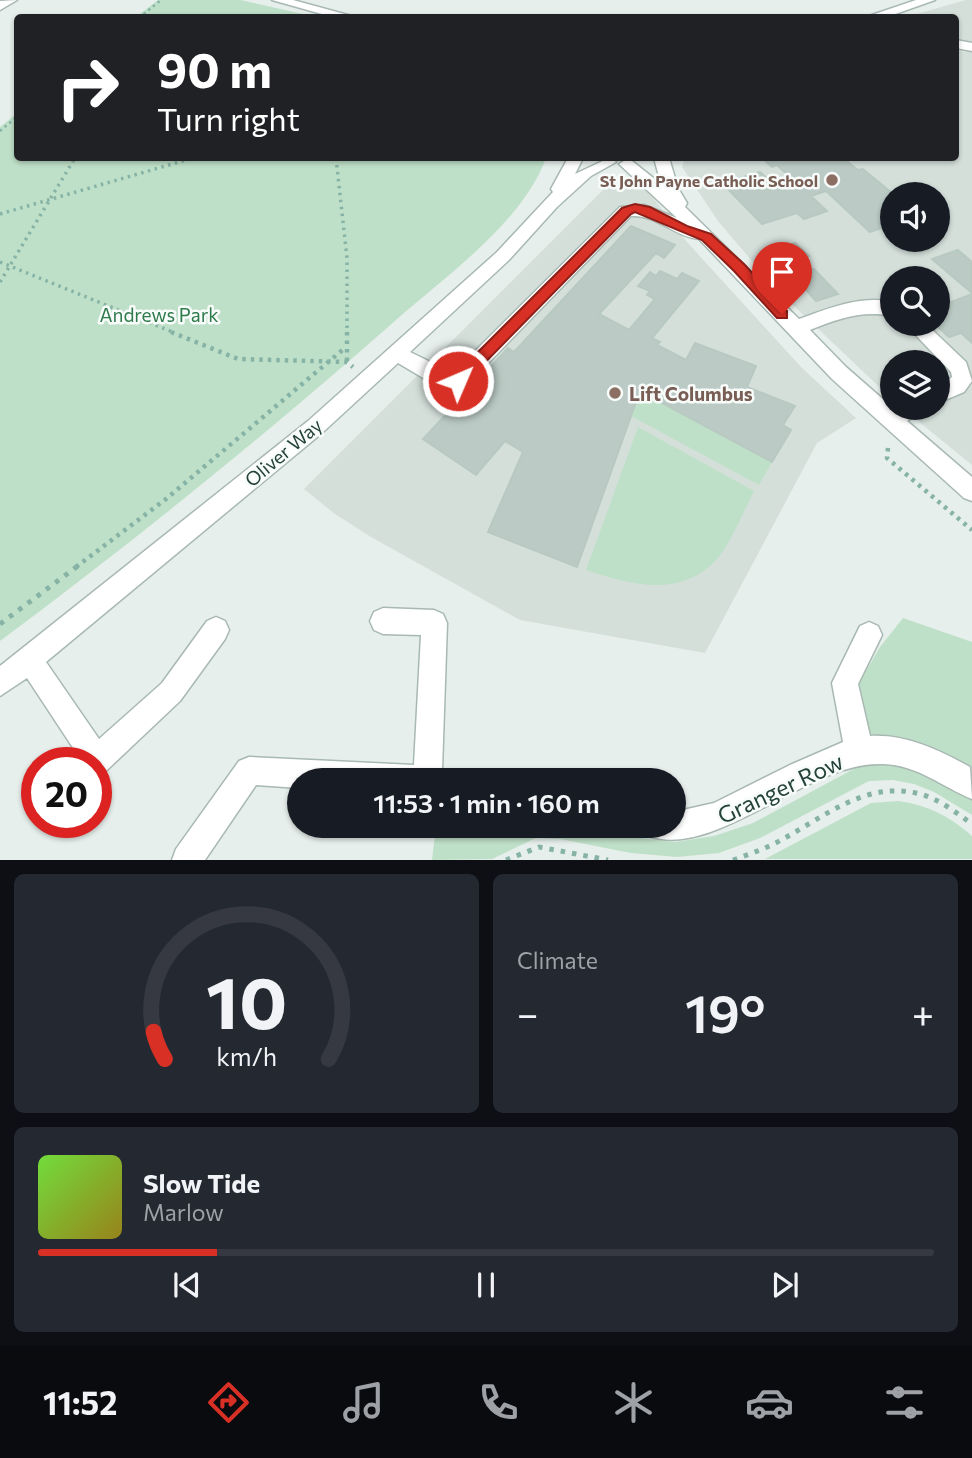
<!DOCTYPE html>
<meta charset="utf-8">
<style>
body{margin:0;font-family:Commissioner,sans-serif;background:#242831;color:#f1f3f6;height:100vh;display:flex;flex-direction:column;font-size:26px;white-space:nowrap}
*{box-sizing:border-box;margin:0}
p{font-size:23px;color:#9ea1a6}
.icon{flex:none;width:38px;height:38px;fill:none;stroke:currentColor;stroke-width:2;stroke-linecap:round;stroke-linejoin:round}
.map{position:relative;height:860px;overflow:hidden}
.panel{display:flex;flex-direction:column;gap:14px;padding:14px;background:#0d0f14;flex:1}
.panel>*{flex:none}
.guide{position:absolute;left:14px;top:14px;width:945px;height:147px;border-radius:7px;box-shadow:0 2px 5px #0004;background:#202124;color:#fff;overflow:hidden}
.fabs{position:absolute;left:880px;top:182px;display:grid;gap:14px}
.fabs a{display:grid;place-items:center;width:70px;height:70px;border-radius:50%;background:#171b24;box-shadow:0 2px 5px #0004;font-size:35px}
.speed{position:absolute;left:21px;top:747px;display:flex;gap:14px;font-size:35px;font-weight:700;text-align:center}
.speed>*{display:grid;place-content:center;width:91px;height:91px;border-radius:50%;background:#171b24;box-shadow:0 2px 5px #0004;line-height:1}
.speed .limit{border:10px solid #d22;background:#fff;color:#111}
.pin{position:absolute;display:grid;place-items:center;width:60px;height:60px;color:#fff;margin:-72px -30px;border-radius:50% 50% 50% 0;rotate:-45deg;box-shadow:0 0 7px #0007}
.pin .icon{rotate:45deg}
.me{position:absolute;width:77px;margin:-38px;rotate:45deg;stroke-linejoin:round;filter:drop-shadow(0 0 5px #0008)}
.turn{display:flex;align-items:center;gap:24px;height:147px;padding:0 28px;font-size:32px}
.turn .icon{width:91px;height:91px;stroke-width:2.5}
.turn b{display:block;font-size:49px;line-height:60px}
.big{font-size:52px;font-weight:600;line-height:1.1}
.panel .tile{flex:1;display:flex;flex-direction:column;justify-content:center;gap:10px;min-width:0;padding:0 24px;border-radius:10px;background:#242831}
.panel .dial{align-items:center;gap:0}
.dial svg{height:182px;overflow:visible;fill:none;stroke:#363941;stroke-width:7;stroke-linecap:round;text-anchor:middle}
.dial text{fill:#f1f3f6;stroke:none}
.song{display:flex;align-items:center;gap:21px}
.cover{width:84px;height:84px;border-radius:10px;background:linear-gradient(135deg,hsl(100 70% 55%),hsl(50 70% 35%))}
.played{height:7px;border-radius:4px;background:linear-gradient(90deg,#d93025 20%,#363941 20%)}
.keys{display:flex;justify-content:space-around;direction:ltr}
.heat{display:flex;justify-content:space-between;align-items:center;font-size:38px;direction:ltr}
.panel .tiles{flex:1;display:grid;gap:14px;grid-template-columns:1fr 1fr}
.tile:last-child{grid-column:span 2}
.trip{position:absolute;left:287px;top:768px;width:399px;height:70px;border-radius:35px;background:#171b24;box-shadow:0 2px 5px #0004;font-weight:600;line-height:70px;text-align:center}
.menu{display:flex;height:112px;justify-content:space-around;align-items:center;background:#090b0e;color:#9ea1a6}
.menu .icon{width:49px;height:49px}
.menu .active{color:#d93025}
.menu b{font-size:32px;color:#f1f3f6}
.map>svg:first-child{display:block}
.built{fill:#d4dfda;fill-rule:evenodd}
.green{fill:#bfe0c8}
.building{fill:#bbcac4;stroke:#b8c9c2;stroke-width:2}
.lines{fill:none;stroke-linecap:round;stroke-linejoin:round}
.minor-casing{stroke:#a8b8b2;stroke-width:3}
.path-far3{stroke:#86b3a5;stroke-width:2.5;stroke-dasharray:2.5 3.5;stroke-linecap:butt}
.path-far2{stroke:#86b3a5;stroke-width:3.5;stroke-dasharray:2.5 4.5;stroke-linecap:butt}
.path-far1{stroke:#86b3a5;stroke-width:4.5;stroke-dasharray:3.5 5;stroke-linecap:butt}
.path{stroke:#86b3a5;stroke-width:5;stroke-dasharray:4.5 7;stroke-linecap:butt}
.minor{fill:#fff;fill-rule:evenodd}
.route{fill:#d93025;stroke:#8d1f18;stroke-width:2}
.education-dot{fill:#8d6e63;stroke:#f7fbf9;stroke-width:2.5}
.labels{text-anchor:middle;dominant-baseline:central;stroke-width:5;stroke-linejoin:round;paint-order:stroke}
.far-education-label{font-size:16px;font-weight:bold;fill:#785e54;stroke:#f7fbf9;text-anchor:end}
.park-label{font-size:19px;fill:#2d7a4b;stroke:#f7fbf9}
.education-label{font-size:19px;font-weight:bold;fill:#785e54;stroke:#f7fbf9;text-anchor:start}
.street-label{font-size:19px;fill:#24423a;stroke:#f7fbf9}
.near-street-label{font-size:23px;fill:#24423a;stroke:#f7fbf9}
</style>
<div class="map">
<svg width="972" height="860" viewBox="0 0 972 860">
<rect width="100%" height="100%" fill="#e6efeb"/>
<path class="built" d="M966 0H972V465L902 408H938V362H892V399L774 287 718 221 682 167 685 158H956V50L966 52V42L956 40V18L906 17ZM892 194H938V240H892ZM892 278H938V324H892Z
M631 180 644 186 686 241 801 367 856 418 817 443 705 653 520 620 371 537 335 514 304 489 606 187 617 181Z"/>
<path class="green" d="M158 0H241L316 17H136Z
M17 113 18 158H546C522 223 447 275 396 320 269 432 136 540 0 641V127Z
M640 391 772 462 759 485 631 416Z
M638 427 754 491C745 509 730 544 718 558 682 599 630 585 586 570Z
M903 618 972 642V773L960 765 864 738 859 683 880 647Z
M875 763C910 766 943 778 972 799V815L934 792 914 784 893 780 869 781 760 838 719 853 677 857 631 853 560 839 536 838 492 859 432 860 436 826H578L632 837 675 842 714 836 753 823 863 764Z
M898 801C927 805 950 816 972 836V859H765L871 803Z"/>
<path class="building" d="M762 158H848L844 159 858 170 863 169 893 194 892 224 870 232 826 191 811 196 827 211 804 219 797 213 762 224 722 183 760 172 778 188 796 183 777 165 772 167Z
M631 226 675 245 664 258 656 253 599 314 629 330 655 299 647 295 650 291 638 286 650 272 656 276 660 271 677 279 682 273 699 281 652 338 660 342 657 345 686 360 695 343 756 366 747 387 795 406 783 425 791 430 772 462 640 391 577 567 488 532 523 452 505 441 476 475 423 439 508 348 514 352Z
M795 243 809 256 786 265 771 251Z
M958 250 972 262V293L932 259Z
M814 269 838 294 816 301 794 276Z
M972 294V343L961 333 949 337 935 324H938V307Z"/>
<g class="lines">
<g class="minor-casing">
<path id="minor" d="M17 0 0 10V1Z
M272 0H293L359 18H336Z
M916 0H935L884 18H863Z
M956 40 972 43V51L956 48Z
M568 158H583L575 174 609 158 616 162 591 176 557 207 509 260 410 352 453 373 620 207 644 205 677 218 619 164 627 159 632 161 661 184 654 158H669L678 188 687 203 685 207 799 319C830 308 860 295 892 302V316C862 310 838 319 810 330L846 367 893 408H922L919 414 907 421 972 477V501L964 498 832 379 699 239C675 237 656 214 631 216L465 387 447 390 440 388 398 363 322 433 46 662 99 739 162 683 207 621 216 617 225 621 229 630 225 639 180 701 107 770 97 774 96 763H83L27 678 0 696V666L308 421 497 252 553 192 551 189Z
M905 324H926L966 362 972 381 964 392 938 403V386L952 377 951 372Z
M383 608 434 610 443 614 447 623 442 770 446 780H299V788L256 785 205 860H172L176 849 239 761 249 757 414 765 421 635 383 634 374 630 370 621 374 612Z
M869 622 878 626 882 635 858 684 870 736C906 734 939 750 970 767L972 799C942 787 918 765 883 764 810 760 716 860 649 836L644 826H674V812L714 803 790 765 843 742 832 683 860 626Z"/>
</g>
<path class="path-far3" d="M139 18 161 0
M0 131 18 116"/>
<path class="path-far2" d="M336 158 347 258V333
M0 214 193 158
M0 262 175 333
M0 282 75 158"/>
<path class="path-far1" d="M171 332 238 359 347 362 353 367
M347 332V362
M888 448 887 458 972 530
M76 567 166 499 346 347"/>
<path class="path" d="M0 624 79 565
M506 860 539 847 608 860
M733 860C750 854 767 848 783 839 825 816 865 782 916 793 937 797 955 812 972 824"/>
<use href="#minor" class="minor"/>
</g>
<path class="route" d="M635 204 650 207 687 226 711 234 744 264 787 311V318H777L734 271 702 240 635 212 631 214 463 385H453L450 381 453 377 622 208Z"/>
<g class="education-dot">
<circle cx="832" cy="180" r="7"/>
<circle cx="615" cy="393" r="7"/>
</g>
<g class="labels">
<g class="far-education-label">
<text x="818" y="180">St John Payne Catholic School</text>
</g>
<g class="park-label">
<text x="159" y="314">Andrews Park</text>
</g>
<g class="education-label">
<text x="629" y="393">Lift Columbus</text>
</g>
<g class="street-label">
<text transform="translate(283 452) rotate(-40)">Oliver Way</text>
</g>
<g class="near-street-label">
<text transform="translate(780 788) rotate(-25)">Granger Row</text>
</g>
</g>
</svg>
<div class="fabs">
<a><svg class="icon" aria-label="sound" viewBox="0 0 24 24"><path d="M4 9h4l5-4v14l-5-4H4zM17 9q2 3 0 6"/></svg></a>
<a><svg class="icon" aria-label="search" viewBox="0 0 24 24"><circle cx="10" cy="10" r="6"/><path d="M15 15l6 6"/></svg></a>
<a><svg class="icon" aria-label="layers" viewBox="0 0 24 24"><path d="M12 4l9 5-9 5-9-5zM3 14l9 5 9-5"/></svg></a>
</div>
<div class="speed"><div class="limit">20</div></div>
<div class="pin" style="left:782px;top:314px;background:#d93025"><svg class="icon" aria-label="arrive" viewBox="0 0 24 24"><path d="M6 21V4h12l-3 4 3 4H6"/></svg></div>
<svg class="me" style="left:458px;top:381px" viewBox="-20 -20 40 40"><circle r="17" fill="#d93025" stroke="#fff" stroke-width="3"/><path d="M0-11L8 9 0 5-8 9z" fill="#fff"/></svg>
<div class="trip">11:53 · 1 min · 160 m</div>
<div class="guide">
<div class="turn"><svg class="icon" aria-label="right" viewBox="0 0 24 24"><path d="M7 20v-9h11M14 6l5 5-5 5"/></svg><div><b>90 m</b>Turn right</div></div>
</div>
</div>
<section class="panel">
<div class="tiles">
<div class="tile dial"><svg viewBox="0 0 100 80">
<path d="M14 69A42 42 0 1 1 86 69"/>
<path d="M14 69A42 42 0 0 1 9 57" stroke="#d93025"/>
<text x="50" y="56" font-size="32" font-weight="700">10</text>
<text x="50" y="72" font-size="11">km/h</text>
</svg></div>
<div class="tile"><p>Climate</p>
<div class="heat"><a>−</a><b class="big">19°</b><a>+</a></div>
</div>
<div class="tile">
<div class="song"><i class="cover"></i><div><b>Slow Tide</b><p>Marlow</p></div></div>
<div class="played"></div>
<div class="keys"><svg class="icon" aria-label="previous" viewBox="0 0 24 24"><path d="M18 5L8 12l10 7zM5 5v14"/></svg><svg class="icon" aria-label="pause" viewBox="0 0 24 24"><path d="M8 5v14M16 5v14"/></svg><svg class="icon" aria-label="next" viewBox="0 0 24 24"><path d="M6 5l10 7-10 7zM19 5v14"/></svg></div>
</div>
</div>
</section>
<nav class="menu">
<b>11:52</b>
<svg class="icon active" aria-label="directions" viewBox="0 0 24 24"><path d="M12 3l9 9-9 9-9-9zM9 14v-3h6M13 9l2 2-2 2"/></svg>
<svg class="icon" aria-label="music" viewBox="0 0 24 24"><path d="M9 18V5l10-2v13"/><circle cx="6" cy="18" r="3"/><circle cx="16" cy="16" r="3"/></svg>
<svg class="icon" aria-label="phone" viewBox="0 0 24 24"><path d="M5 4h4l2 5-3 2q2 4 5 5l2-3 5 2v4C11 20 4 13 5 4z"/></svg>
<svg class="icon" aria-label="climate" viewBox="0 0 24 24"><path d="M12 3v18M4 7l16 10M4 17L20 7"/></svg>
<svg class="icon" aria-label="car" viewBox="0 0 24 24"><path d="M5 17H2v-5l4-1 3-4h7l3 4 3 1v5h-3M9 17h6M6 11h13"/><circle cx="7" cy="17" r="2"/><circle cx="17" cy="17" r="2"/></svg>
<svg class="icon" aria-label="filters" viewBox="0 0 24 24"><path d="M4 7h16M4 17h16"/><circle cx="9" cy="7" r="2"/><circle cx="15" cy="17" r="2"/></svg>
</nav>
